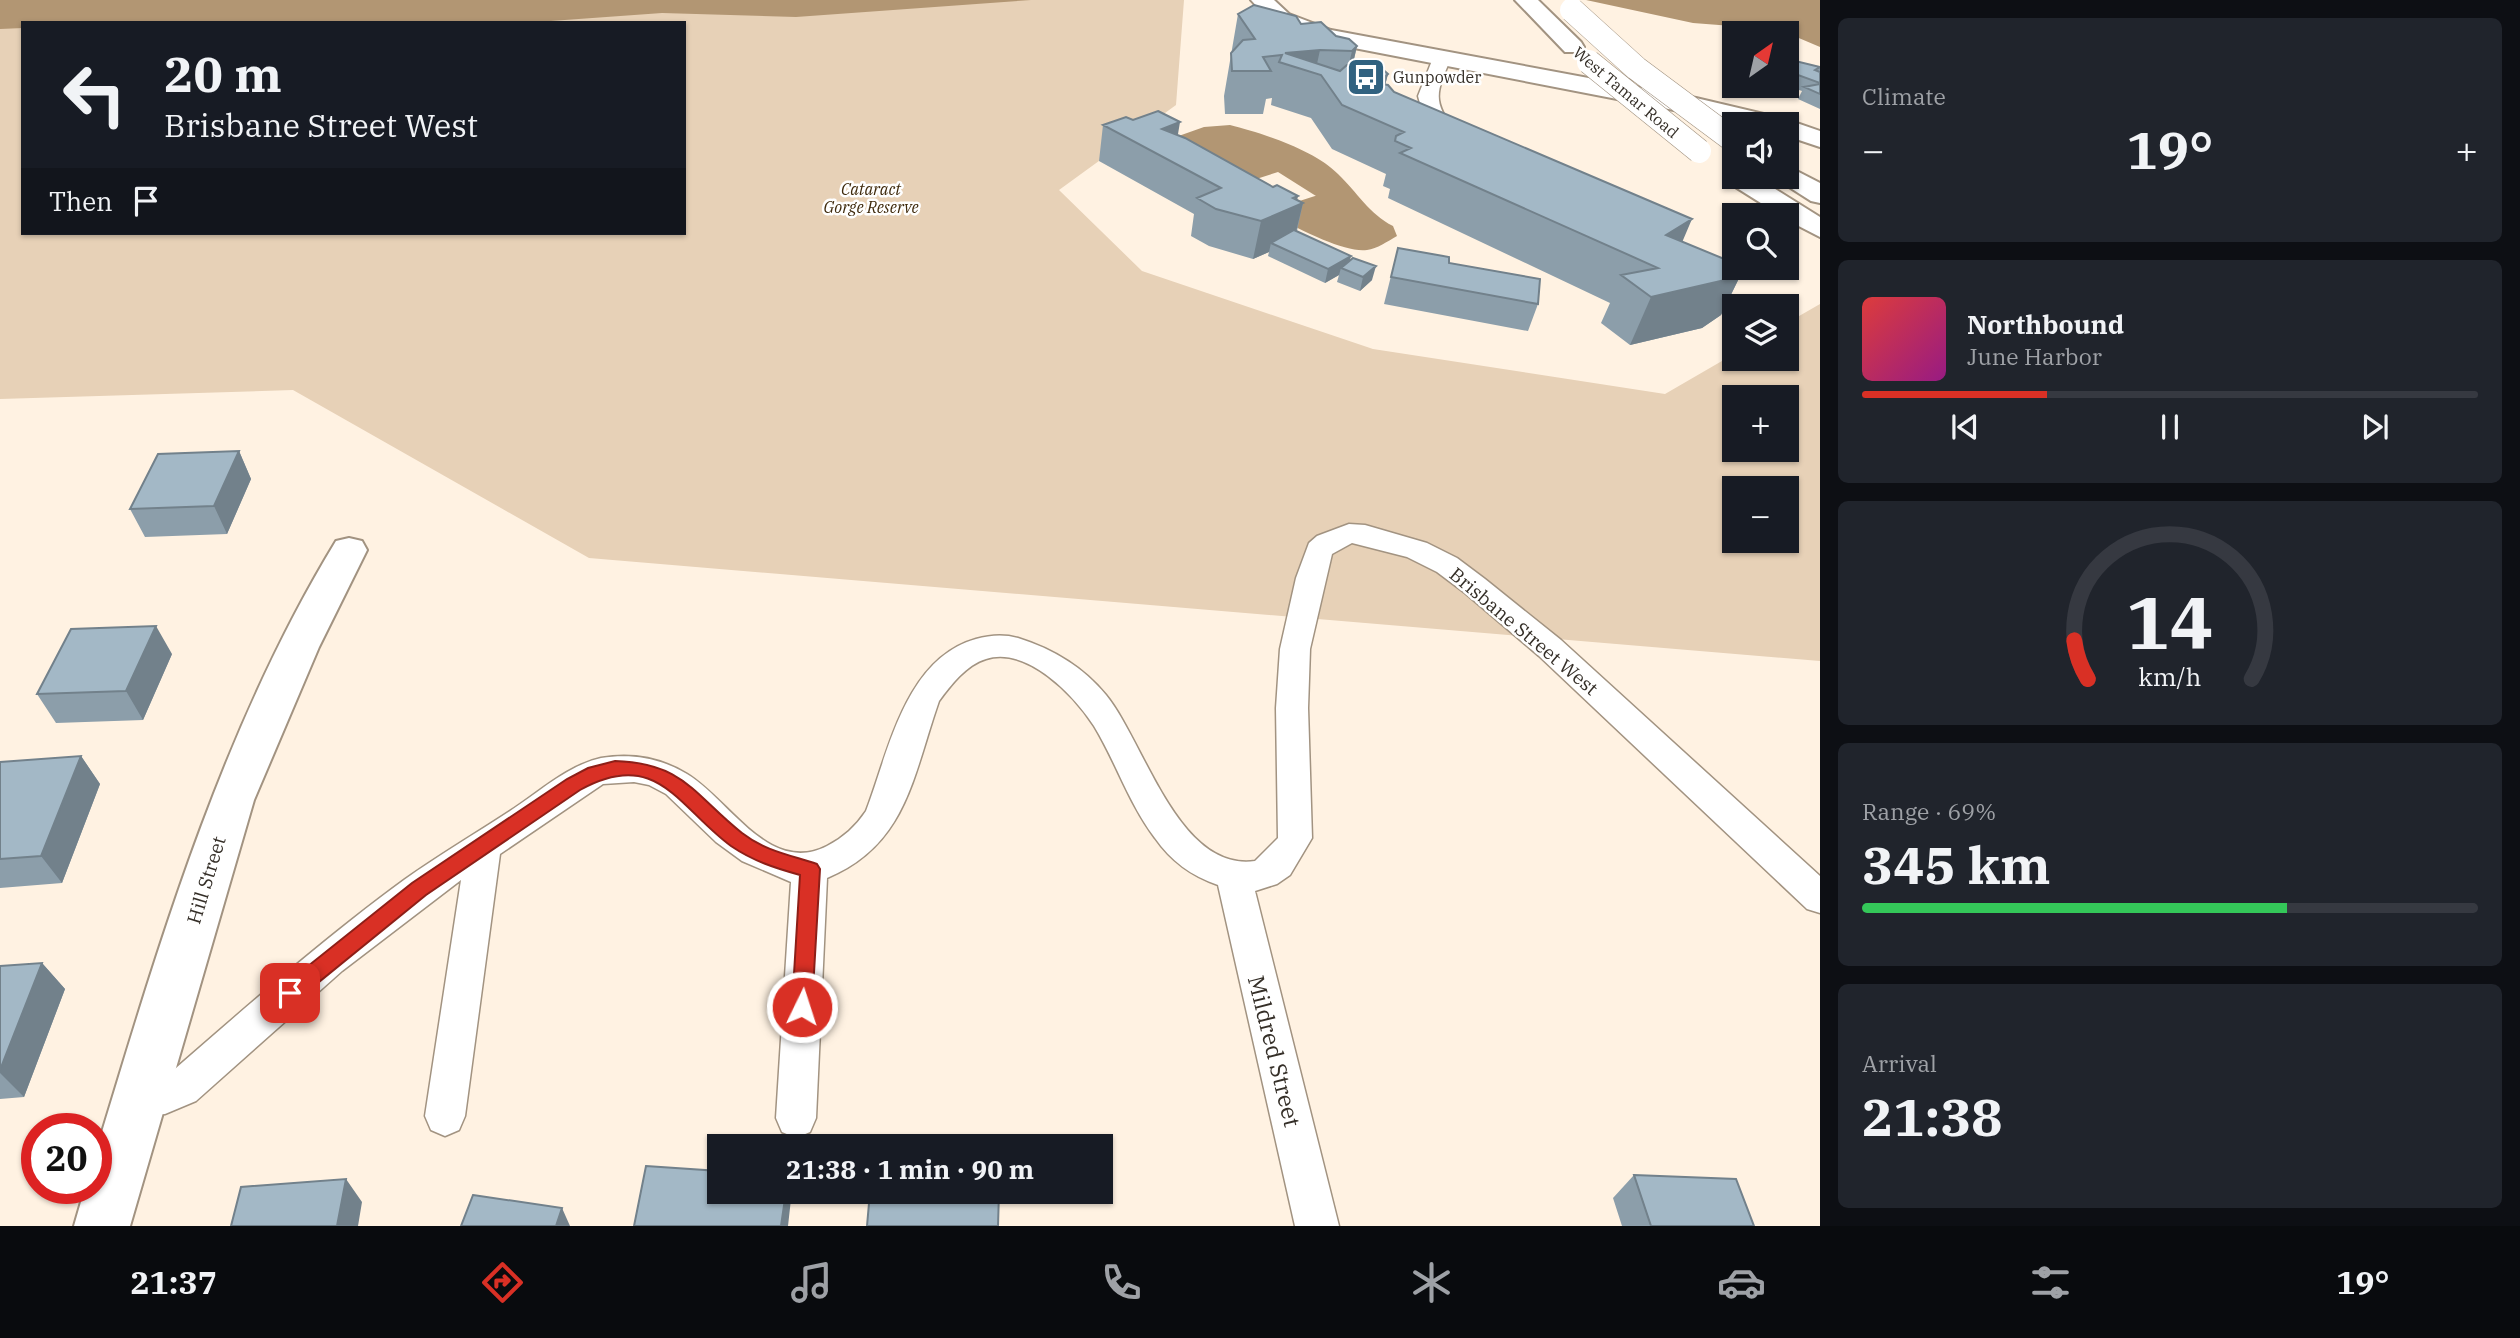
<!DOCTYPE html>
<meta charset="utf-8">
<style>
body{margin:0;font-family:"IBM Plex Serif",serif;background:#20242c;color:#f1f3f6;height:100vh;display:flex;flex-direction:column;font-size:26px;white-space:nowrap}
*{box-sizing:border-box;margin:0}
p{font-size:23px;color:#9ea1a6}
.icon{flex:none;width:38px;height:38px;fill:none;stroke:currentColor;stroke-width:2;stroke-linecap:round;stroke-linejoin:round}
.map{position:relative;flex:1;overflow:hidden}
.details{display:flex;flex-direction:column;gap:18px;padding:18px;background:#0d0f14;width:700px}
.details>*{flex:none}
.guide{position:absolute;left:21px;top:21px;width:665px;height:214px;border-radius:0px;box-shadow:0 2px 5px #0004;background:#171b24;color:#f1f3f6;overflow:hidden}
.needle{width:46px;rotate:34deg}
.tools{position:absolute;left:1722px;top:21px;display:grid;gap:14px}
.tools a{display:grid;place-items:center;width:77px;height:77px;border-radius:0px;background:#171b24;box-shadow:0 2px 5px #0004;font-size:35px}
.speed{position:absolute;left:21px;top:1113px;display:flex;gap:14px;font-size:35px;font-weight:700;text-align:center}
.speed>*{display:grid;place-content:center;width:91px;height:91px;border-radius:50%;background:#171b24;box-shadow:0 2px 5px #0004;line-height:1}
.speed .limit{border:10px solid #d22;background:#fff;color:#111}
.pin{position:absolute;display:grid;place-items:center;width:60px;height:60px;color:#fff;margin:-30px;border-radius:14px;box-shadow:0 4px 10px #0006}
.me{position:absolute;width:77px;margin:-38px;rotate:4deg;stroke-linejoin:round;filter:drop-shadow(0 0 5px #0008)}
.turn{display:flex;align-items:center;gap:24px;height:147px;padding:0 28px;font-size:32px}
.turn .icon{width:91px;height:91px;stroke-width:2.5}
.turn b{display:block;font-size:49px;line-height:60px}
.then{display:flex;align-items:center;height:66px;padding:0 28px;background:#0003;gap:14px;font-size:26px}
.big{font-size:52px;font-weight:800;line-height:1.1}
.details .widget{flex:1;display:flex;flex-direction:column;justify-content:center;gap:10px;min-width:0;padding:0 24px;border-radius:10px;background:#20242c}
.details .dial{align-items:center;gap:0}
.dial svg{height:182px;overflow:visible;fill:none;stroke:#363941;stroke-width:7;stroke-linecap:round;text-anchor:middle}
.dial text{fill:#f1f3f6;stroke:none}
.song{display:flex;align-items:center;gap:21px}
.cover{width:84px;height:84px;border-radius:10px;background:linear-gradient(135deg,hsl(0 70% 55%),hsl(310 70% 35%))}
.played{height:7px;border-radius:4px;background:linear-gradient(90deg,#d93025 30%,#363941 30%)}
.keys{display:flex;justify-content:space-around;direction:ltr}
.heat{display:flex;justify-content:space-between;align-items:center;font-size:38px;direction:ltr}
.charge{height:10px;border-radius:5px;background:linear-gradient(90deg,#34c759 69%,#363941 0)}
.trip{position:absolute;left:707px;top:1134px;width:406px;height:70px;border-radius:0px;background:#171b24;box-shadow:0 2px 5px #0004;font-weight:800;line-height:70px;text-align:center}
.dock{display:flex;height:112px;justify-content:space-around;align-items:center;background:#090b0e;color:#9ea1a6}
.dock .icon{width:49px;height:49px}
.dock .current{color:#d93025}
.dock b{font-size:32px;color:#f1f3f6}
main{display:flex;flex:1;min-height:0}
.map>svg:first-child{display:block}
.green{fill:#e7d1b7;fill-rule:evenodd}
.water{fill:#b29673;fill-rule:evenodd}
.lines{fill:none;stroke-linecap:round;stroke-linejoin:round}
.lane-casing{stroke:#a29381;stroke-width:3}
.street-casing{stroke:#a29381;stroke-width:4}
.secondary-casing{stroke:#a29381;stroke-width:4}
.highway-casing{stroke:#a29381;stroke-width:4}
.lane{fill:#fff;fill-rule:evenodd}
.street{fill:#fff;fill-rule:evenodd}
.secondary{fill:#fff;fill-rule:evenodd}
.highway{fill:#fff;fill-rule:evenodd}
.highway-bridge-casing{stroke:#a29381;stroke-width:25;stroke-linecap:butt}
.highway-bridge{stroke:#fff;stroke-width:24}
.wall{fill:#8c9eaa}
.shaded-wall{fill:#72818b}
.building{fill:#a3b8c6;stroke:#72818b;stroke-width:2}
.route{fill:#d93025;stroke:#8d1f18;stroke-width:2}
.labels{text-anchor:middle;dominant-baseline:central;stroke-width:5;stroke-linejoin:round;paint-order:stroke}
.far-poi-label{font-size:16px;fill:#352f28;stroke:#fff;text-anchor:start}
.far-street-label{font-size:16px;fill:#352f28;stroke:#fff}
.far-park-label{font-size:16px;font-style:italic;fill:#3e290b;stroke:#fff}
.street-label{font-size:19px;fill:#352f28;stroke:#fff}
.near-street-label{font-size:23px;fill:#352f28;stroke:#fff}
</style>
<main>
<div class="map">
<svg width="1820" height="1226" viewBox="0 0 1820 1226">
<rect width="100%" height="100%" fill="#fff2e2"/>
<path class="green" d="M0 0H1184L1176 105 1059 190 1142 271 1373 349 1665 394 1734 354V359H1787V323L1820 304V661L589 558 293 390 0 399ZM23 23H684V233H23ZM1734 397H1787V450H1734ZM1734 488H1787V541H1734Z"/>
<path class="water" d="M0 0H1031L796 17 662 13 523 23H23V28L0 29Z
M1586 0H1820V47L1787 33 1758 28 1693 23Z
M1230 125C1262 133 1315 150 1338 174 1357 192 1369 214 1393 226L1397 236C1388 241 1377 249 1367 250 1326 256 1196 169 1156 144L1204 127ZM1278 172 1316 196H1315L1287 205 1250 181Z"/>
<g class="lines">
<g class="lane-casing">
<path id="lane" d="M1442 53 1451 58C1436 93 1432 100 1455 132L1445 138 1438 136 1422 111 1418 96 1433 58Z
M1349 524 1365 525 1427 543 1457 558 1485 579 1561 640 1820 876V913L1807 909 1539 656 1465 593 1437 572 1407 557 1352 543 1332 554 1310 649 1308 708 1312 838 1290 875 1277 884 1255 891 1339 1226H1295L1218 885C1191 876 1171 861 1155 838 1129 804 1116 762 1094 726 1074 695 1027 646 986 659 966 665 951 685 939 701 913 775 907 845 827 878L816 1118 810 1132 796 1138 782 1132 776 1118 791 882 742 861 716 842 666 794 649 785 634 782 603 784 500 854 465 1116 459 1130 445 1136 431 1130 425 1116 461 880 342 971 196 1101 165 1114 139 1116 125 1111 119 1097 125 1083 139 1078 168 1075C245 1008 322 940 404 880 439 855 475 834 510 811 538 793 568 765 601 758 631 753 661 758 687 774 730 800 769 876 827 846 843 838 856 826 866 811 889 751 905 659 976 639 990 635 1004 634 1018 638 1053 649 1083 667 1106 695 1144 741 1178 872 1255 861L1278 838 1276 708 1280 649 1296 578 1309 543 1317 536Z"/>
</g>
<g class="street-casing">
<path id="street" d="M349 538 362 541 367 550 319 647 254 800 130 1226H74L85 1188H96V1152C159 944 222 728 336 541Z"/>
</g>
<g class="secondary-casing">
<path id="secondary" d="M1251 0H1274L1289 14 1331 30 1696 98 1785 119 1820 131V147L1787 136V124H1746L1318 41 1273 24Z"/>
</g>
<g class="highway-casing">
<path id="highway" d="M1515 0H1538L1581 42 1584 47 1581 52H1565Z
M1787 166 1820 183V203L1811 201 1778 180 1776 177H1787Z
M1734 170V177H1756L1820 217V237L1787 220V215H1780L1729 183 1725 177Z"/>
</g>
<use href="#lane" class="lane"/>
<use href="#street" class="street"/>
<use href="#secondary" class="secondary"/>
<use href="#highway" class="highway"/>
<g class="highway-bridge-casing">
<path id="highway-bridge" d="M1572 10 1636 68 1734 141
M1589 62 1699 151"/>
</g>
<use href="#highway-bridge" class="highway-bridge"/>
</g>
<path class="wall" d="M1238 14 1301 24 1336 36 1357 46 1353 64 1388 74 1385 85 1394 92 1682 242 1744 268 1721 315 1702 328 1630 345 1601 323 1610 303 1388 198 1390 189 1383 186 1386 174 1332 149 1311 118 1271 105 1272 98 1266 99 1263 114H1225L1224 96Z
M1787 59 1820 67V109L1798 99 1802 91 1787 86Z
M1133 120 1178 136 1303 203 1297 231 1350 260 1372 280 1360 291 1337 282 1339 275 1325 283 1268 256 1269 252 1253 259 1209 246 1191 236 1194 214 1099 161 1103 125Z
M1398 248 1449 263 1538 304 1528 331 1384 304Z
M239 451 251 479 227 534 145 537 130 509Z
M172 654 143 720 56 723 37 694Z
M81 756 100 784 62 883 0 888V762Z
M42 963 65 989 24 1097 0 1099V966Z
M1634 1175 1754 1226H1622L1613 1198Z"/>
<path class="shaded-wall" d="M1357 46 1347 88 1342 94 1352 51Z
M1320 50 1315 73 1285 53Z
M1388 74 1377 117 1370 82Z
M1180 122 1174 158 1162 129Z
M1298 196 1296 206 1303 203 1294 240 1271 243 1269 252 1253 259 1261 221 1293 198Z
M1692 219 1672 266 1666 235Z
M1351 256 1347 270 1341 268 1339 275 1325 283 1328 269Z
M1376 266 1372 280 1360 291 1363 277Z
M1744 268 1721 315 1702 328 1630 345 1651 297Z
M239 451 251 479 227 534 214 506Z
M156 626 172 654 143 720 126 691Z
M81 756 100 784 62 883 41 856Z
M42 963 65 989 24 1097 0 1073V1070Z
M346 1179 362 1202 358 1226H337Z
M786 1192H790L791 1199 788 1226H781Z
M562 1208 570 1226H556Z"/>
<path class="building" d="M1254 5 1296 16 1301 24 1321 22 1336 36 1349 39 1357 46 1352 51 1320 50 1285 53 1340 71 1347 65 1362 63 1380 67 1388 74 1381 80 1370 82 1388 85 1394 92 1692 219 1666 235 1734 263V268H1743L1725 280 1651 297 1621 275 1658 268 1400 153 1411 148 1395 141 1396 136 1404 132 1342 105 1321 75 1279 62 1282 55 1263 57 1271 71H1232L1231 53 1243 40 1255 39 1238 14Z
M1787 59 1820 67 1815 70 1820 72V83L1787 71Z
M1820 84V94L1804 87Z
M1158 111 1180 122 1162 129 1185 138 1273 187 1277 185 1298 196 1293 198 1303 203 1261 221 1216 209 1197 198 1221 188 1103 125 1126 117 1133 120Z
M1294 230 1351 256 1328 269 1271 243Z
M1398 248 1449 257V263L1540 279 1538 304 1391 277Z
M1353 258 1376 266 1363 277 1341 268Z
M239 451 214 506 130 509 158 454Z
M156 626 126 691 37 694 71 629Z
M81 756 41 856 0 859V762Z
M42 963 0 1070V966Z
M646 1166 719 1171V1192H786L781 1226H634Z
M1634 1175 1736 1179 1754 1226H1651Z
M346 1179 337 1226H231L241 1187Z
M870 1192H999L998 1226H867Z
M473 1195 562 1208 556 1226H461Z"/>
<path class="route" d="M615 761C684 763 694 795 742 833 765 851 790 855 817 864L820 869 812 1007 809 1014 802 1017 795 1014 792 1007 800 875C775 868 753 861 731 846 678 807 657 747 580 790L426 895 298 999 290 1002 283 999 280 993 283 986 412 883 567 779 588 768Z"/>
<defs>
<g id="bus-square" transform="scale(2.0125)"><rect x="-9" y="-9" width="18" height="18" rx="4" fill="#316280" stroke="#fff"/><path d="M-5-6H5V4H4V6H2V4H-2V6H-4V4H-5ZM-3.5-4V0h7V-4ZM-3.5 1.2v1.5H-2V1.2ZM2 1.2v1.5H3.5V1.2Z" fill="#fff"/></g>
</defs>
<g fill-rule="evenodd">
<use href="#bus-square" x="1366" y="77"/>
</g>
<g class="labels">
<g class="far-poi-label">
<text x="1393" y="77">Gunpowder</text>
</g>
<g class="far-street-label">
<text transform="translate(1626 92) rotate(40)">West Tamar Road</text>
</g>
<g class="far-park-label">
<text x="871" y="189">Cataract<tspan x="871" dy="18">Gorge Reserve</tspan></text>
</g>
<g class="street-label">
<text transform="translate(1524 631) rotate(40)">Brisbane Street West</text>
<text transform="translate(206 880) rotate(-73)">Hill Street</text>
</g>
<g class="near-street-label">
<text transform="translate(1275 1051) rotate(76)">Mildred Street</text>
</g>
</g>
</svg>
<div class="tools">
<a><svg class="needle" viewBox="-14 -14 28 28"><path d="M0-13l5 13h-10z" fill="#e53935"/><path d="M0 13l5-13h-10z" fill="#9ea1a6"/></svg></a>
<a><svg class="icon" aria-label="sound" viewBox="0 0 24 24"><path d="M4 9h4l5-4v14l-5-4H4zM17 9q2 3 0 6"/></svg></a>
<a><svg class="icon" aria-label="search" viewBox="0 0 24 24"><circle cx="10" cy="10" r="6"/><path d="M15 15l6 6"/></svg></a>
<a><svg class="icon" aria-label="layers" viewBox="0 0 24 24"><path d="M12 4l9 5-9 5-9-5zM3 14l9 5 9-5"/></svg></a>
<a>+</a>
<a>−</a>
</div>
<div class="speed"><div class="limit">20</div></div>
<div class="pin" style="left:290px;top:993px;background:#d93025"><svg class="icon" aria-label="arrive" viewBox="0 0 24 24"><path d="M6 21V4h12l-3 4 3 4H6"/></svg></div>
<svg class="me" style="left:802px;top:1007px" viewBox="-20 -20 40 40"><circle r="17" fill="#d93025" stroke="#fff" stroke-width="3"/><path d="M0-11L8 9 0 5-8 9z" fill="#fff"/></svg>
<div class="trip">21:38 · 1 min · 90 m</div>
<div class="guide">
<div class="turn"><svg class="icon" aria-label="left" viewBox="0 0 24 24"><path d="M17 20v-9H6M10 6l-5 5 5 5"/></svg><div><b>20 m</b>Brisbane Street West</div></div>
<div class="then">Then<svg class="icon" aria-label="arrive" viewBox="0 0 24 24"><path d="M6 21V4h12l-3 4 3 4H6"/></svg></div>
</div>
</div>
<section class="details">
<div class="widget"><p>Climate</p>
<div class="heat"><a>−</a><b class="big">19°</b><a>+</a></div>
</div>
<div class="widget">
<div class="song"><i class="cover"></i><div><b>Northbound</b><p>June Harbor</p></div></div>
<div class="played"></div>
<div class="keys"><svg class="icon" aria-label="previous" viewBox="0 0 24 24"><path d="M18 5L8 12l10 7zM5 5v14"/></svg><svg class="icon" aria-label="pause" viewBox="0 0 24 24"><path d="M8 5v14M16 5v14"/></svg><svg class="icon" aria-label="next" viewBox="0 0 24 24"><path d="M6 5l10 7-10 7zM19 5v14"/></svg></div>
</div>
<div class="widget dial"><svg viewBox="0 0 100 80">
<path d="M14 69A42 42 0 1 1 86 69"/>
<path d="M14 69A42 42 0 0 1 8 52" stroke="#d93025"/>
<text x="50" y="56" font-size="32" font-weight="700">14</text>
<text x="50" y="72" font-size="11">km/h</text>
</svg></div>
<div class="widget"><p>Range · 69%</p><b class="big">345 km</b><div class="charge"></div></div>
<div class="widget"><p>Arrival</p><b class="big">21:38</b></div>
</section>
</main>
<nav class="dock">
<b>21:37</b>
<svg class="icon current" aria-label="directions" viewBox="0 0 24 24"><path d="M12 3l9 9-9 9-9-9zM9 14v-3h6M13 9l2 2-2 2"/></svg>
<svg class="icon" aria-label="music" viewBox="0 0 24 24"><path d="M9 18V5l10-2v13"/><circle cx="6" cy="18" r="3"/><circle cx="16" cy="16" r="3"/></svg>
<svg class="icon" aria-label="phone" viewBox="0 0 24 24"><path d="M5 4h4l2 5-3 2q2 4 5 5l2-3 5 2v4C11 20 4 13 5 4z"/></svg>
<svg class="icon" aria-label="climate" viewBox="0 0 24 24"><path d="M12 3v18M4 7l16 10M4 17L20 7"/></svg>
<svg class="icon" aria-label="car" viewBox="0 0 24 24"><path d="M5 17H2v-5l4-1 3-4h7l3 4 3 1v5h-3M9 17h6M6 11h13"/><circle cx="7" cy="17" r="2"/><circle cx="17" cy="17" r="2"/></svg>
<svg class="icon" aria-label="filters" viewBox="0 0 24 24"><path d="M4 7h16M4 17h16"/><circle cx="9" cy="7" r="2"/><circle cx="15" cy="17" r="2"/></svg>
<b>19°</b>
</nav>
